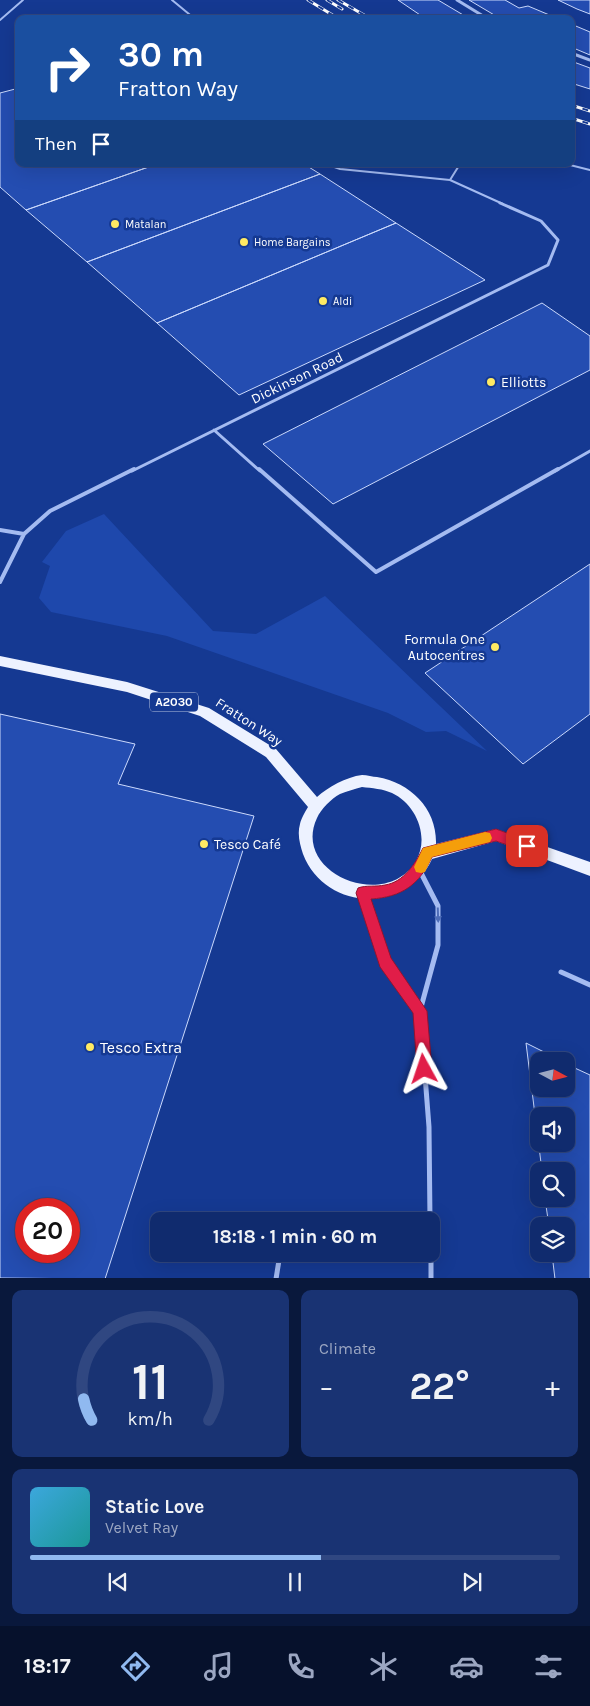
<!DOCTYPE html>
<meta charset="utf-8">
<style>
body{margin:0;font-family:Karla,sans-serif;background:#193373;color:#f1f3f6;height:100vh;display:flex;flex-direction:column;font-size:19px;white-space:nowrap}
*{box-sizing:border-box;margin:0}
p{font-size:16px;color:#9ca7c2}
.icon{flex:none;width:28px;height:28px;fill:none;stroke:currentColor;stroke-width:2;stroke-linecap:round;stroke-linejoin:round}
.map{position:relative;height:1278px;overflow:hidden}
.sheet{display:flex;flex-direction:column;gap:12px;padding:12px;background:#09183c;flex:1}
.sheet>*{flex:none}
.hud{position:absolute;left:15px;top:15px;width:560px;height:152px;border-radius:10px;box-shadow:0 5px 20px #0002,0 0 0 1px #304781;background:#1a4fa0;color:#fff;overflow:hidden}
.needle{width:32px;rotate:97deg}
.fabs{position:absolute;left:530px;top:1052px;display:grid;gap:10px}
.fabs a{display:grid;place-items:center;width:45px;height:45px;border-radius:10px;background:#102b6e;box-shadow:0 5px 20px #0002,0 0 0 1px #304781;font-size:25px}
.speed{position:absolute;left:15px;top:1198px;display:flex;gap:10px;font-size:25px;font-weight:700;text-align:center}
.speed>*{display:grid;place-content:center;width:65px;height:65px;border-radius:50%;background:#102b6e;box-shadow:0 5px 20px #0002,0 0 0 1px #304781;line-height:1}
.speed .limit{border:8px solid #d22;background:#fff;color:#111}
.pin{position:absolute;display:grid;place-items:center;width:42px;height:42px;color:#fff;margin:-21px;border-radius:10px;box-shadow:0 2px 8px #0006}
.me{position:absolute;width:55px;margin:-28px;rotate:355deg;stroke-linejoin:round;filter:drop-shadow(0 0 4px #0008)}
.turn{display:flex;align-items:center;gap:18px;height:105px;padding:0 20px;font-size:22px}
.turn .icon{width:65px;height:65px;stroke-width:2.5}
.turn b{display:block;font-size:35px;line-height:42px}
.then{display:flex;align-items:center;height:48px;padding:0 20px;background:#0003;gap:10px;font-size:19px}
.big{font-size:38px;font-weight:700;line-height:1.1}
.sheet .widget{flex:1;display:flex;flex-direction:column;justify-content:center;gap:8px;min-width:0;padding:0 18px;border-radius:10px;background:#193373}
.sheet .dial{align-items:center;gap:0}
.dial svg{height:130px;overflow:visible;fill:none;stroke:#304781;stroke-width:7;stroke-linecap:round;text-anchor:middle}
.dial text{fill:#f1f3f6;stroke:none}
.song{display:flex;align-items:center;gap:15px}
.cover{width:60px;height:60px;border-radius:8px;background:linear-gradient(135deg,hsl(200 70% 55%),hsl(180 70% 35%))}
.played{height:5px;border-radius:2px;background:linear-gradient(90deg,#90b9f0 55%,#304781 55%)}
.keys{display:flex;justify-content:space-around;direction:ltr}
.heat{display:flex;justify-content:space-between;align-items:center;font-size:28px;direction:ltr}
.sheet .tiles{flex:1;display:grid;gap:12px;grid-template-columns:1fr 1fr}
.widget:last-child{grid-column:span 2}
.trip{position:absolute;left:150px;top:1212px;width:290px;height:50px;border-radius:10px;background:#102b6e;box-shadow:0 5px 20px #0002,0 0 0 1px #304781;font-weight:700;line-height:50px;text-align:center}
.tab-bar{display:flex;height:80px;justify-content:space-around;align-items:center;background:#06112c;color:#9ca7c2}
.tab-bar .icon{width:35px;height:35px}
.tab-bar .active{color:#90b9f0}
.tab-bar b{font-size:22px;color:#f1f3f6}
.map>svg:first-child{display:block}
.green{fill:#1e48ac}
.building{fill:#244db1;stroke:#cbd9fc;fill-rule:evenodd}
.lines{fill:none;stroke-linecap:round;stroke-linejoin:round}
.service-far3{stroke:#a4bbf1;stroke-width:2}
.service-far2{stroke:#a4bbf1;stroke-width:3}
.service-far1{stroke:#a4bbf1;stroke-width:4}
.service{stroke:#a4bbf1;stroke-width:5}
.minor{stroke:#a4bbf1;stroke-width:3}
.primary{fill:#edf2ff;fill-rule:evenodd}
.rail-casing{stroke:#fff;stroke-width:3}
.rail{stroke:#153992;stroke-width:2;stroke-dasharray:6;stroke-linecap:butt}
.oneway{fill:#4e6db8}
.route{fill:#e11d48;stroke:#92132f}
.slow{fill:#f59e0b}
.poi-dot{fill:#ffea63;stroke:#153992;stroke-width:2}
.labels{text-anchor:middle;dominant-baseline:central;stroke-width:5;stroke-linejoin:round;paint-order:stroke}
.far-poi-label{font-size:11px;fill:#fff;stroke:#153992;text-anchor:start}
.shield{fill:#153992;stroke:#b9c4de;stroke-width:1}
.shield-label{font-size:12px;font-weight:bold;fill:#fff}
.street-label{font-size:14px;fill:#fff;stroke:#153992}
.poi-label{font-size:14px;fill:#fff;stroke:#153992;text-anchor:start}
.near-poi-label{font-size:16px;fill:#fff;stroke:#153992;text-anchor:start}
</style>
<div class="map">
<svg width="590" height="1279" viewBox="0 0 590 1279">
<rect width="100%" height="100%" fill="#153992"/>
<path class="green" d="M104 514 213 631 256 634 325 596 487 751 446 731 426 732 388 713 167 636 51 612 39 598 50 566 42 562 66 531Z"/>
<path class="building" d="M398 0H438L470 19H426Z
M469 0H505L519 8 528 6 559 19H501Z
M558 0H590V14L577 9Z
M571 24 590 32V55L571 47Z
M571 61 590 68V89L571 83Z
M19 88V164H157L26 210 0 187V93Z
M157 164H304L320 174 87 262 26 210Z
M320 174 396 223 157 323 87 262Z
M396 223 485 280 239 395 157 323Z
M542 303 590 336V370L333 504 263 444Z
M590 564V714L523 764 425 673Z
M0 714 135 744 118 784 254 816 105 1279 0 1278ZM26 1209H69V1251H26Z
M526 1043 562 1061H539V1089H566V1064L590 1075V1279H555L552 1254H566V1226H549L545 1199H566V1171H542ZM539 1116H566V1144H539Z"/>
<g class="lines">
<path class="service-far3" d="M172 0 195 19
M0 20 23 0
M326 164 340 169 450 180 503 204
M566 164 590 170
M450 180 460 164"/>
<path class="service-far2" d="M214 430 260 471
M132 471 548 265 558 240 541 221 500 203
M555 471 590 451"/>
<path class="service-far1" d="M259 469 376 572 558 469
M0 530 24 534
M0 582 24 534 50 511 134 469"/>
<path class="service" d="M420 871 438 906V945L420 1011 429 1127 430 1221
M363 895 385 962 420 1011
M561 972 590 985
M431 1254V1279
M276 1279 280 1254"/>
<path class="minor" d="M457 0 488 19
M571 53 590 60"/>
<path class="primary" d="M0 656 127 682 209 708 276 749 317 797C328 787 346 777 362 775 367 775 373 777 377 777 411 783 437 809 436 844L496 829 590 862V876L496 841 432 859C406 915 325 911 303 854 300 845 297 834 300 824 301 819 305 812 308 807L266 757 200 716 127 692 0 666ZM362 787C372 788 383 789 392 793 416 804 430 837 416 861 386 912 291 873 317 818 321 809 331 799 340 794 347 791 355 789 362 787Z"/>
<g class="rail-casing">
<path id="rail" d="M308 0 339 19
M327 0 342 9
M338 0 371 19
M571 105 590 111
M571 118 590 124"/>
</g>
<use href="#rail" class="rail"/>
</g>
<defs><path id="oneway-solid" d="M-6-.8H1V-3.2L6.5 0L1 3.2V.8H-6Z" transform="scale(1.25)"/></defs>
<use class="oneway" href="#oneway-solid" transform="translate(438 915) rotate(88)"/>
<path class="route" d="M496 829 532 842 534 846 532 850 527 852 496 841 432 857C419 885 402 897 371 899L391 958 427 1011 432 1069 430 1074 424 1076 419 1074 417 1069 413 1013 380 967 356 893 358 888C366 885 376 887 385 885 404 882 415 864 423 848Z"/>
<path class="slow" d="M485 832 490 833 492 838 490 842 432 857 425 872 421 873 416 872 414 867 423 848Z"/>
<g class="poi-dot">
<circle cx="115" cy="224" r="5"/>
<circle cx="244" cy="242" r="5"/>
<circle cx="323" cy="301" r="5"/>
<circle cx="491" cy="382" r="5"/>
<circle cx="495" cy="647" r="5"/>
<circle cx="204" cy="844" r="5"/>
<circle cx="90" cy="1047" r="5"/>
</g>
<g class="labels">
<g class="far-poi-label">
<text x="125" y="224">Matalan</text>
<text x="254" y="242">Home Bargains</text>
<text x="333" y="301">Aldi</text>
</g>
<rect class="shield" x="150" y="692.5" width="48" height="19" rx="4"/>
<g class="shield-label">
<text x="174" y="702">A2030</text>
</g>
<g class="street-label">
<text transform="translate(297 378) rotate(-26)">Dickinson Road</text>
<text transform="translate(249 722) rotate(33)">Fratton Way</text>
</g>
<g class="poi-label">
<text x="501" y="382">Elliotts</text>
<text x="485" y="639" text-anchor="end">Formula One<tspan x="485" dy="16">Autocentres</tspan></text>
<text x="214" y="844">Tesco Café</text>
</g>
<g class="near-poi-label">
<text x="100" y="1047">Tesco Extra</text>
</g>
</g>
</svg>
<div class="fabs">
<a><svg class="needle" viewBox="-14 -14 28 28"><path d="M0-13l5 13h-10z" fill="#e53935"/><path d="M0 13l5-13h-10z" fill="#9ca7c2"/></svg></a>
<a><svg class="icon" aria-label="sound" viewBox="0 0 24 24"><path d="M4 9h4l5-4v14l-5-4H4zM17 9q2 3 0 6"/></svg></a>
<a><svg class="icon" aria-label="search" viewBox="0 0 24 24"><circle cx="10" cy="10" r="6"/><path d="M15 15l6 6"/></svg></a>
<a><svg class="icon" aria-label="layers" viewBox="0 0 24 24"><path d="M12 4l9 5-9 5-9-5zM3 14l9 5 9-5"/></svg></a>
</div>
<div class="speed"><div class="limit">20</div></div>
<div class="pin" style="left:527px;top:846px;background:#d93025"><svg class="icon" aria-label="arrive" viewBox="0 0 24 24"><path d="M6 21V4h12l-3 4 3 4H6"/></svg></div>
<svg class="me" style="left:424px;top:1069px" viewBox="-20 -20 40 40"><path d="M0-17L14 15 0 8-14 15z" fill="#e11d48" stroke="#fff" stroke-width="4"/></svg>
<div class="trip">18:18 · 1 min · 60 m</div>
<div class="hud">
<div class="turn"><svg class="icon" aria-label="right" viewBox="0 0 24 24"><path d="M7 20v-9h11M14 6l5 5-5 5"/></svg><div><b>30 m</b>Fratton Way</div></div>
<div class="then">Then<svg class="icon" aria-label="arrive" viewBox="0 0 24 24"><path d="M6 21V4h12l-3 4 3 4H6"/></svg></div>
</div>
</div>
<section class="sheet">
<div class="tiles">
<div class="widget dial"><svg viewBox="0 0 100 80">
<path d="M14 69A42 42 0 1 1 86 69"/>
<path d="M14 69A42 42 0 0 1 9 56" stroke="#90b9f0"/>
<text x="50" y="56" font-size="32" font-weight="700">11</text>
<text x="50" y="72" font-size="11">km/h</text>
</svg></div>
<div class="widget"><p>Climate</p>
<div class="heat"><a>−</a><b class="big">22°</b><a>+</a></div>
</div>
<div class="widget">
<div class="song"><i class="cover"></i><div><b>Static Love</b><p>Velvet Ray</p></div></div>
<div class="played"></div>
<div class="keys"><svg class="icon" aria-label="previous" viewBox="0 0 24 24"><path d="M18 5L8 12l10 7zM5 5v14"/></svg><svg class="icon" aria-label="pause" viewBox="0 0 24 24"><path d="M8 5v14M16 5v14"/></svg><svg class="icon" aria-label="next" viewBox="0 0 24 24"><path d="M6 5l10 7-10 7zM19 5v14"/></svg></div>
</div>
</div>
</section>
<nav class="tab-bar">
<b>18:17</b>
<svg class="icon active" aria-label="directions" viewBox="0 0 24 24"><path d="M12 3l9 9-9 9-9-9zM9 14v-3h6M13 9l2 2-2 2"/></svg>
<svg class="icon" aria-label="music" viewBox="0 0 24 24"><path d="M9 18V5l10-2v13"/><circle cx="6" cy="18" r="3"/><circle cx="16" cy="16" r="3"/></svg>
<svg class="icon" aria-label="phone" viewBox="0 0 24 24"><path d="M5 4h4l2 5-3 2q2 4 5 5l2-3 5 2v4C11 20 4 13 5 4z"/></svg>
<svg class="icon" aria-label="climate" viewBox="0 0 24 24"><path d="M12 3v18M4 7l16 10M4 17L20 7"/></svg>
<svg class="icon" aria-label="car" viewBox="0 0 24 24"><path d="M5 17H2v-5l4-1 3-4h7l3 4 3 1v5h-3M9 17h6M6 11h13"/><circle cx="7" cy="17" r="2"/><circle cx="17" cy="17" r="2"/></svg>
<svg class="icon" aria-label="filters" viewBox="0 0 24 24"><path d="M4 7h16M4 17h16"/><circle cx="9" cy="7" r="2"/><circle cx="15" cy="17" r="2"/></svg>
</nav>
